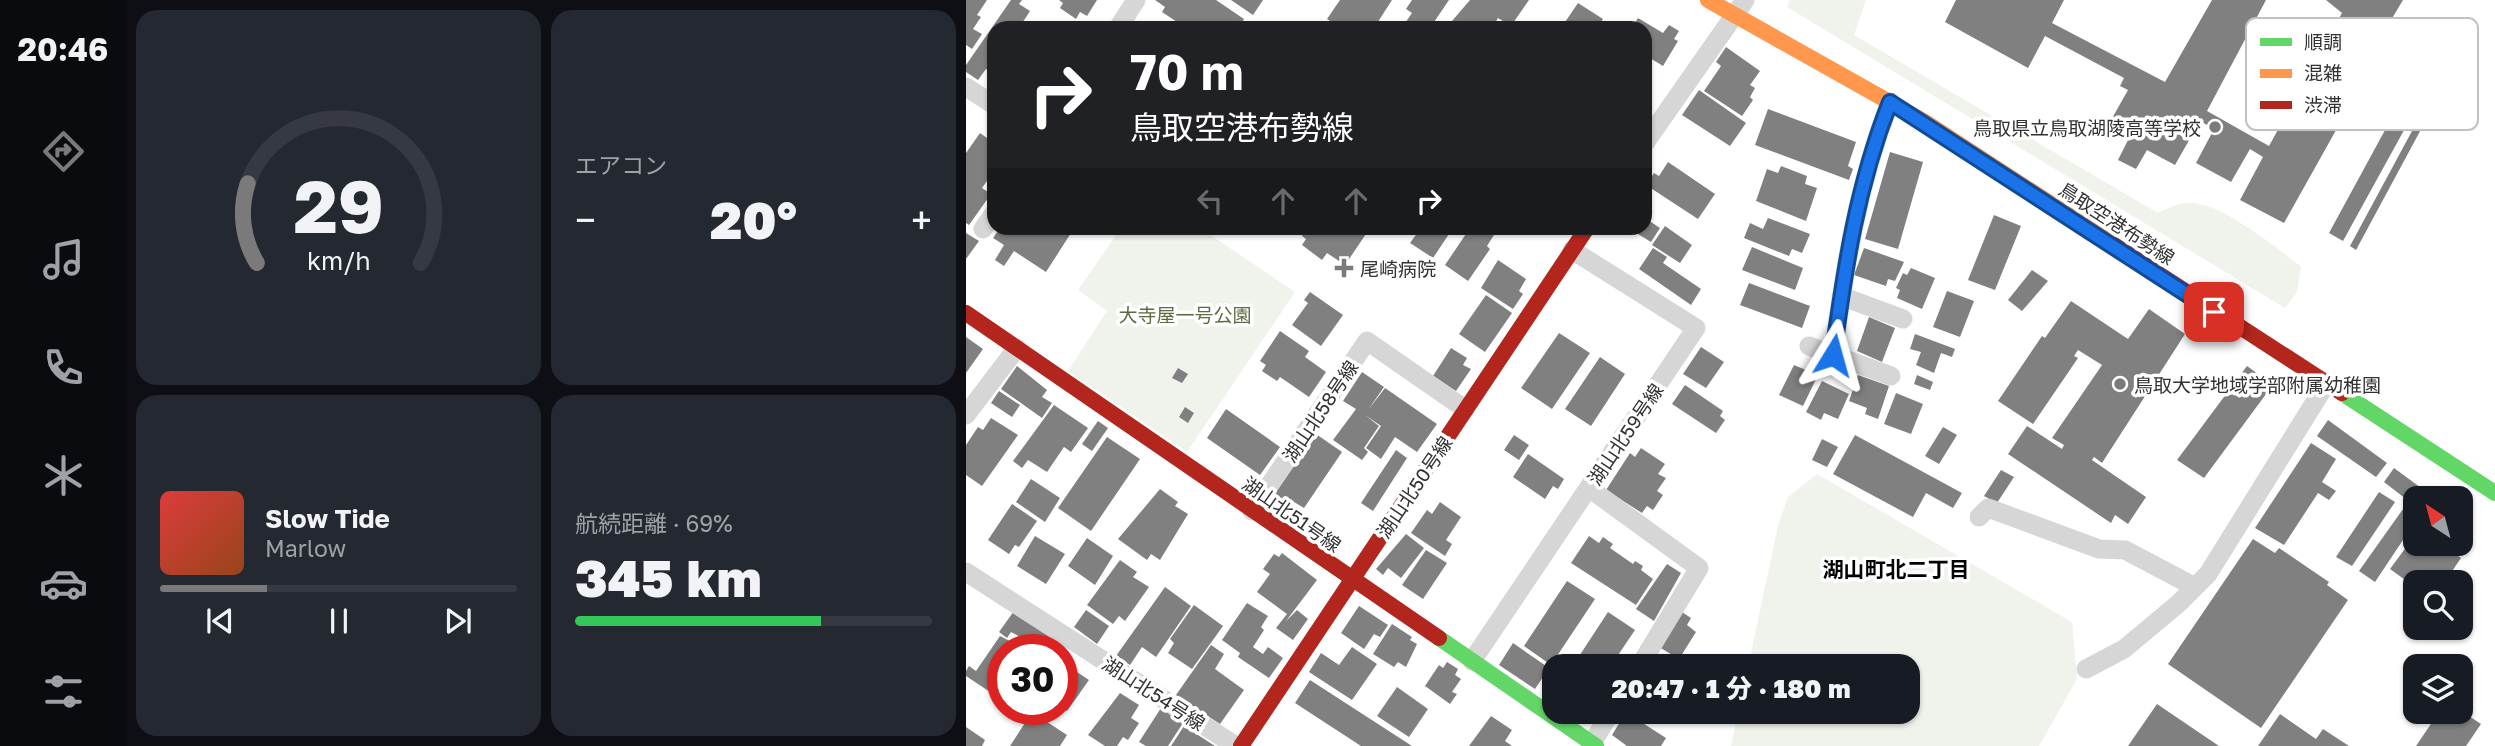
<!DOCTYPE html>
<html lang="ja">
<meta charset="utf-8">
<style>
body{margin:0;font-family:"Golos Text","Noto Sans JP",sans-serif;background:#242831;color:#f1f3f6;height:100vh;display:flex;flex-direction:column;font-size:26px;white-space:nowrap}
*{box-sizing:border-box;margin:0}
p{font-size:23px;color:#9ea1a6}
.icon{flex:none;width:38px;height:38px;fill:none;stroke:currentColor;stroke-width:2;stroke-linecap:round;stroke-linejoin:round}
.map{position:relative;flex:1;overflow:hidden}
.side{display:flex;flex-direction:column;gap:10px;padding:10px;background:#0d0f14;width:840px}
.side>*{flex:none}
.top-card{position:absolute;left:21px;top:21px;width:665px;height:214px;border-radius:21px;box-shadow:0 2px 5px #0004;background:#202124;color:#fff;overflow:hidden}
.needle{width:46px;rotate:324deg}
.tools{position:absolute;left:1437px;top:486px;display:grid;gap:14px}
.tools a{display:grid;place-items:center;width:70px;height:70px;border-radius:14px;background:#171b24;box-shadow:0 2px 5px #0004;font-size:35px}
.speed{position:absolute;left:21px;top:634px;display:flex;gap:14px;font-size:35px;font-weight:700;text-align:center}
.speed>*{display:grid;place-content:center;width:91px;height:91px;border-radius:50%;background:#171b24;box-shadow:0 2px 5px #0004;line-height:1}
.speed .limit{border:10px solid #d22;background:#fff;color:#111}
.pin{position:absolute;display:grid;place-items:center;width:60px;height:60px;color:#fff;margin:-30px;border-radius:14px;box-shadow:0 4px 10px #0006}
.me{position:absolute;width:77px;margin:-38px;rotate:8deg;stroke-linejoin:round;filter:drop-shadow(0 0 5px #0008)}
.turn{display:flex;align-items:center;gap:24px;height:147px;padding:0 28px;font-size:32px}
.turn .icon{width:91px;height:91px;stroke-width:2.5}
.turn b{display:block;font-size:49px;line-height:60px}
.lanes{display:flex;align-items:center;height:66px;padding:0 28px;background:#0003;justify-content:center;gap:35px;direction:ltr}
.lanes .off{opacity:.35}
.big{font-size:52px;font-weight:800;line-height:1.1}
.side .widget{flex:1;display:flex;flex-direction:column;justify-content:center;gap:10px;min-width:0;padding:0 24px;border-radius:21px;background:#242831}
.side .dial{align-items:center;gap:0}
.dial svg{height:182px;overflow:visible;fill:none;stroke:#363941;stroke-width:7;stroke-linecap:round;text-anchor:middle}
.dial text{fill:#f1f3f6;stroke:none}
.song{display:flex;align-items:center;gap:21px}
.cover{width:84px;height:84px;border-radius:10px;background:linear-gradient(135deg,hsl(0 70% 55%),hsl(20 70% 35%))}
.played{height:7px;border-radius:4px;background:linear-gradient(90deg,#7a7a7a 30%,#363941 30%)}
.keys{display:flex;justify-content:space-around;direction:ltr}
.heat{display:flex;justify-content:space-between;align-items:center;font-size:38px;direction:ltr}
.charge{height:10px;border-radius:5px;background:linear-gradient(90deg,#34c759 69%,#363941 0)}
.side .tiles{flex:1;display:grid;gap:10px;grid-template-columns:repeat(2,1fr)}
.trip{position:absolute;left:576px;top:654px;width:378px;height:70px;border-radius:21px;background:#171b24;box-shadow:0 2px 5px #0004;font-weight:800;line-height:70px;text-align:center}
main{display:flex;flex:1;min-height:0}
.tab-bar{display:flex;flex-direction:column;width:126px;justify-content:space-around;align-items:center;background:#090b0e;color:#9ea1a6}
.tab-bar .icon{width:49px;height:49px}
.tab-bar .selected{color:#7a7a7a}
.tab-bar b{font-size:32px;color:#f1f3f6}
.map>svg:first-child{display:block}
.green{fill:#f0f2ec}
.building{fill:#808080}
.lines{fill:none;stroke-linecap:round;stroke-linejoin:round}
.street{stroke:#d6d6d6;stroke-width:19}
.fast{stroke:#63d668;stroke-width:16}
.slow{stroke:#ff974d;stroke-width:16}
.jam{stroke:#b3261e;stroke-width:16}
.route-casing{stroke:#114b97;stroke-width:18}
.route{stroke:#1a73e8;stroke-width:12}
.poi-dot{fill:#7a7a7a;stroke:#fff;stroke-width:2.5}
.labels{text-anchor:middle;dominant-baseline:central;stroke-width:7;stroke-linejoin:round;paint-order:stroke}
.poi-label{font-size:19px;fill:#323232;stroke:#fff;text-anchor:start}
.street-label{font-size:19px;fill:#323232;stroke:#fff}
.park-label{font-size:19px;fill:#5e6b42;stroke:#fff}
.neighbourhood-label{font-size:21px;font-weight:bold;fill:#000;stroke:#fff}
.key{fill:#fff;stroke:#c2c2c2;stroke-width:2}
.key-label{font-size:19px;fill:#323232}
</style>
<main>
<nav class="tab-bar">
<b>20:46</b>
<svg class="icon selected" aria-label="directions" viewBox="0 0 24 24"><path d="M12 3l9 9-9 9-9-9zM9 14v-3h6M13 9l2 2-2 2"/></svg>
<svg class="icon" aria-label="music" viewBox="0 0 24 24"><path d="M9 18V5l10-2v13"/><circle cx="6" cy="18" r="3"/><circle cx="16" cy="16" r="3"/></svg>
<svg class="icon" aria-label="phone" viewBox="0 0 24 24"><path d="M5 4h4l2 5-3 2q2 4 5 5l2-3 5 2v4C11 20 4 13 5 4z"/></svg>
<svg class="icon" aria-label="climate" viewBox="0 0 24 24"><path d="M12 3v18M4 7l16 10M4 17L20 7"/></svg>
<svg class="icon" aria-label="car" viewBox="0 0 24 24"><path d="M5 17H2v-5l4-1 3-4h7l3 4 3 1v5h-3M9 17h6M6 11h13"/><circle cx="7" cy="17" r="2"/><circle cx="17" cy="17" r="2"/></svg>
<svg class="icon" aria-label="filters" viewBox="0 0 24 24"><path d="M4 7h16M4 17h16"/><circle cx="9" cy="7" r="2"/><circle cx="15" cy="17" r="2"/></svg>
</nav>
<section class="side">
<div class="tiles">
<div class="widget dial"><svg viewBox="0 0 100 80">
<path d="M14 69A42 42 0 1 1 86 69"/>
<path d="M14 69A42 42 0 0 1 10 34" stroke="#7a7a7a"/>
<text x="50" y="56" font-size="32" font-weight="700">29</text>
<text x="50" y="72" font-size="11">km/h</text>
</svg></div>
<div class="widget"><p>エアコン</p>
<div class="heat"><a>−</a><b class="big">20°</b><a>+</a></div>
</div>
<div class="widget">
<div class="song"><i class="cover"></i><div><b>Slow Tide</b><p>Marlow</p></div></div>
<div class="played"></div>
<div class="keys"><svg class="icon" aria-label="previous" viewBox="0 0 24 24"><path d="M18 5L8 12l10 7zM5 5v14"/></svg><svg class="icon" aria-label="pause" viewBox="0 0 24 24"><path d="M8 5v14M16 5v14"/></svg><svg class="icon" aria-label="next" viewBox="0 0 24 24"><path d="M6 5l10 7-10 7zM19 5v14"/></svg></div>
</div>
<div class="widget"><p>航続距離 · 69%</p><b class="big">345 km</b><div class="charge"></div></div>
</div>
</section>
<div class="map">
<svg width="1529" height="746" viewBox="0 0 1529 746">
<rect width="100%" height="100%" fill="#fff"/>
<path class="green" d="M824 0H900L888 35 1192 213C1204 207 1215 202 1228 203 1257 205 1313 249 1335 267L1331 292 1319 308 821 7Z
M155 228H234L329 292 221 452 102 371 141 311 112 290Z
M851 474 1106 622 1111 679 1073 746H765L772 712H942V667H782L812 526 822 497Z"/>
<path class="building" d="M0 0H21L11 15 15 17 7 29 16 34 6 49 0 45Z
M45 0H56L53 4 64 11 53 28H28V75L20 69 12 80 0 72V65Z
M93 0H131L121 16 114 12 110 19 94 8 97 3Z
M189 0H250L278 19 273 28H220L196 12 199 7Z
M265 0H297L287 15Z
M374 0H426L408 28H375L361 19Z
M446 0H483L464 28H441L437 26 446 13 440 9Z
M504 0H563L545 26 532 18 526 28H480Z
M990 0H1098L1086 23 1199 82 1246 0H1300L1241 111 1303 146 1376 13 1360 0H1437L1425 20 1430 23 1318 223 1274 200 1297 157 1284 149 1265 182 1230 163 1248 129 1234 121 1209 165 1181 150 1170 169 1152 160 1162 140 1140 129 1162 90 1154 86 1158 78 1079 36 1062 68 979 22Z
M612 3 637 19 631 28H595Z
M672 18 697 33 703 25 713 31 708 39 712 41 697 66 679 55V28H666Z
M760 47 794 71 784 85 789 88 784 97 787 100 776 116 738 91 755 66 750 62Z
M1449 75 1464 83 1377 241 1363 233Z
M733 90 780 123 764 146 716 115Z
M1460 105 1466 109 1390 250 1384 246Z
M802 109 890 142 882 166 887 169 883 180 789 145Z
M14 133 28 143V171L16 188 25 194 3 225 0 223V153Z
M924 152 957 162 932 249 899 239Z
M702 162 749 194 732 219 680 185 688 173 693 176Z
M815 166 841 176 839 184 851 188 840 221 790 201 801 169 812 173Z
M1028 215 1055 226 1029 290 1002 280Z
M679 218 694 228 685 242 662 228H679Z
M802 218 844 234 836 253 826 249 823 256 778 238 784 223 797 229Z
M699 226 726 245 714 263 686 245Z
M34 228H97L105 233 80 272 48 251 38 266 29 260 38 245 27 238Z
M341 228H404L379 265 361 253 356 260 336 245 340 239 336 236Z
M455 228H487L467 258 444 243Z
M504 228H517L528 235 521 246 524 249 502 281 479 265Z
M0 233 13 241 0 259Z
M786 247 837 268 829 290 776 270Z
M687 248 701 257 697 263 735 289 725 305 673 269Z
M898 248 938 262 929 281 922 279 920 286 888 275Z
M532 260 560 279 553 291 557 294 547 309 515 288Z
M945 268 969 278 956 309 931 298 934 290 930 288 937 273 941 275Z
M1066 270 1082 281 1056 311 1042 300Z
M783 283 844 306 836 328 774 305Z
M981 291 1008 301 994 337 967 327Z
M344 292 377 315 355 346 326 325 342 303 338 300Z
M520 295 546 313 519 352 493 334Z
M1105 301 1162 339 1183 309 1219 334 1136 463 1128 457 1126 460 1180 497 1162 524 1149 515 1145 523 1042 454 1061 426 1096 449 1098 445 1086 438 1136 365 1112 350 1108 356 1112 358 1067 424 1032 401 1076 336 1079 338Z
M903 317 929 328 916 362 891 351Z
M314 331 343 351 339 357 360 372 343 397 314 377 311 381 296 371 300 365 294 361Z
M593 333 624 353 586 409 555 388Z
M949 334 989 349 986 357 975 353 968 373 950 365 955 352 944 349Z
M0 337 17 349 0 373Z
M735 347 758 362 740 388 717 374Z
M485 348 501 358 497 365 505 369 490 391 467 376Z
M634 357 659 374 625 426 599 409Z
M828 365 852 375 837 406 813 395Z
M51 366 81 390 76 397 86 403 76 418 35 389Z
M1281 366 1299 379 1295 384 1303 390 1238 478 1211 460Z
M212 368 222 374 216 383 206 378Z
M396 372 418 387 402 410 419 388 471 424 451 452 429 437 415 459 400 448 415 426 399 415 413 426 398 448 402 452 396 460 367 440 390 409 377 401Z
M892 375 923 386 912 419 899 414 901 408 883 401Z
M951 375 967 382 964 390 948 384Z
M856 381 883 394 872 419 858 413 855 420 840 412Z
M719 385 757 411 754 416 759 420 750 433 706 404Z
M33 391 54 405 46 417 25 403Z
M930 393 957 404 945 434 918 424Z
M88 405 122 428 105 452 98 447 81 472 62 460 56 468 47 461Z
M219 407 228 413 222 423 213 417Z
M260 409 314 447 294 475 241 438Z
M25 418 52 435 16 486 0 475V445L12 427 17 430Z
M1362 420 1421 463 1410 477 1351 436Z
M132 421 142 428 126 451 116 444Z
M977 427 991 435 973 464 959 456Z
M350 434 376 452 338 508 328 502 325 507 308 495Z
M548 435 563 445 553 460 538 450Z
M889 435 996 493 987 508 960 493 947 517 867 474Z
M141 437 174 459 125 531 92 508Z
M856 439 872 447 861 467 846 460Z
M1345 443 1370 459 1356 482 1370 491 1363 500 1352 493 1318 545 1289 528Z
M675 448 699 464 692 474 700 478 691 491 697 495 687 510 681 506 676 513 640 490 664 453 669 457Z
M430 450 441 458 407 511 395 503Z
M562 454 598 479 592 489 587 486 579 499 547 477Z
M1428 468 1466 496 1464 499H1449V506L1418 482Z
M1035 470 1048 477 1031 503 1018 496Z
M65 479 94 498 79 522 50 502Z
M194 489 212 502 209 506 222 514 194 560 185 554 181 560 152 539Z
M1413 492 1429 502 1386 566 1370 557Z
M474 502 495 517 480 540 486 544 479 556 445 533 461 510 466 514Z
M46 504 71 521 53 547 49 545 43 554 22 540Z
M1437 509 1449 517V522L1409 582 1393 571Z
M440 534 458 548 435 578 422 568 417 575 410 569Z
M1449 535V544H1475L1495 558 1478 583H1449V587L1424 569Z
M69 536 99 554 80 584 51 566Z
M623 536 633 543 637 537 647 544 644 548 667 564 669 561 677 566 675 570 687 579 670 605 605 563Z
M121 538 147 556 129 585 102 566Z
M1287 539 1309 553 1313 548 1363 582 1361 585 1382 600 1295 728 1202 664Z
M460 550 481 563 457 599 436 585Z
M316 553 351 580 320 621 331 610 342 619 327 640 310 628 321 614 291 592 304 574 297 569 308 554 313 557Z
M154 560 171 572 167 577 183 587 159 621 153 616 147 624 121 605Z
M701 564 715 573 688 621 670 609Z
M601 581 629 599 585 665 558 646Z
M199 587 225 606 190 657 176 647 164 665 150 656Z
M281 603 302 616 295 627 298 630 287 647 297 654 302 647 317 658 303 678 272 657 274 653 256 640Z
M228 605 257 626 226 669 202 653 208 643 204 639Z
M393 606 422 625 414 637 408 634 398 649 375 633Z
M120 610 143 626 131 644 108 627Z
M48 611 85 636 76 649 45 632 41 638 33 632Z
M642 612 669 630 644 667H606Z
M716 612 725 618 721 625 730 632 713 659 693 647Z
M426 624 446 637 444 640 451 644 440 667 432 662 428 667 407 654Z
M34 636 59 649H37V693L30 689 27 694 0 676V671L3 666 10 671Z
M547 643 583 668 569 689 533 665Z
M245 645 258 654 249 669 278 690 254 724 210 695Z
M386 647 411 664 386 700 343 672 355 653 373 665Z
M96 662 123 680 101 711 96 708Z
M481 662 492 669 489 675 495 679 486 692 491 694 484 704 459 686 473 665 477 668Z
M344 680 446 746H395L329 703Z
M431 687 462 709 443 737 411 716Z
M154 693 173 705 165 718 173 723 162 740 157 737 151 746H139L122 735Z
M1191 704 1253 746H1162Z
M195 708 217 723 202 746H180L173 742Z
M1494 710 1515 724 1500 746H1450L1473 712H1494Z
M66 712 101 735 94 746H44Z
M660 712H682L675 722 700 738 695 746H661L646 735Z
M1314 714 1350 739 1357 729 1383 746H1292Z
M525 716 546 730 539 741 546 746H503Z
M218 726 249 746H205Z
M0 727 19 740 16 746H0Z"/>
<g class="lines">
<path class="street" d="M152 28 170 0
M0 87 28 105
M679 143 779 0
M17 229 28 213
M875 296 937 319
M843 346 925 376
M867 355C879 266 891 187 924 102
M0 415 51 348
M623 488 733 568 673 667
M286 511 401 341 499 409
M1013 517 1022 508 1133 549 1159 550 1229 587
M0 572 270 746
M506 661 730 328 606 250
M1120 669 1158 649 1213 603 1242 574 1360 384
M626 743 645 712"/>
<path class="fast" d="M1376 393 1529 493
M473 638 630 746"/>
<path class="slow" d="M742 0 959 122 1148 245"/>
<path class="jam" d="M1148 245 1376 393
M0 313 473 638
M275 746 621 228"/>
</g>
<g class="lines">
<g class="route-casing">
<path id="route" d="M867 355C879 267 891 186 924 102L1248 312"/>
</g>
<use href="#route" class="route"/>
</g>
<g class="poi-dot">
<circle cx="1249" cy="127" r="7"/>
<path d="M374.5 257.5h7v7h7v7h-7v7h-7v-7h-7v-7h7z"/>
<circle cx="1154" cy="384" r="7"/>
</g>
<g class="labels">
<g class="poi-label">
<text x="1235" y="127" text-anchor="end">鳥取県立鳥取湖陵高等学校</text>
<text x="394" y="268">尾崎病院</text>
<text x="1168" y="384">鳥取大学地域学部附属幼稚園</text>
</g>
<g class="street-label">
<text transform="translate(1151 223) rotate(33)">鳥取空港布勢線</text>
<text transform="translate(354 411) rotate(-56)">湖山北58号線</text>
<text transform="translate(659 434) rotate(-56)">湖山北59号線</text>
<text transform="translate(448 487) rotate(-56)">湖山北50号線</text>
<text transform="translate(326 514) rotate(35)">湖山北51号線</text>
<text transform="translate(188 693) rotate(33)">湖山北54号線</text>
</g>
<g class="park-label">
<text x="219" y="314">大寺屋一号公園</text>
</g>
<g class="neighbourhood-label">
<text x="930" y="569">湖山町北二丁目</text>
</g>
</g>
<rect x="1280" y="18" width="232" height="112" rx="10" class="key"/>
<rect x="1294" y="38" width="32" height="8" fill="#63d668"/>
<rect x="1294" y="69" width="32" height="9" fill="#ff974d"/>
<rect x="1294" y="101" width="32" height="8" fill="#b3261e"/>
<g class="key-label">
<text x="1338" y="49">順調</text>
<text x="1338" y="80">混雑</text>
<text x="1338" y="112">渋滞</text>
</g>
</svg>
<div class="tools">
<a><svg class="needle" viewBox="-14 -14 28 28"><path d="M0-13l5 13h-10z" fill="#e53935"/><path d="M0 13l5-13h-10z" fill="#9ea1a6"/></svg></a>
<a><svg class="icon" aria-label="search" viewBox="0 0 24 24"><circle cx="10" cy="10" r="6"/><path d="M15 15l6 6"/></svg></a>
<a><svg class="icon" aria-label="layers" viewBox="0 0 24 24"><path d="M12 4l9 5-9 5-9-5zM3 14l9 5 9-5"/></svg></a>
</div>
<div class="speed"><div class="limit">30</div></div>
<div class="pin" style="left:1248px;top:312px;background:#d93025"><svg class="icon" aria-label="arrive" viewBox="0 0 24 24"><path d="M6 21V4h12l-3 4 3 4H6"/></svg></div>
<svg class="me" style="left:867px;top:355px" viewBox="-20 -20 40 40"><path d="M0-17L14 15 0 8-14 15z" fill="#1a73e8" stroke="#fff" stroke-width="4"/></svg>
<div class="trip">20:47 · 1 分 · 180 m</div>
<div class="top-card">
<div class="turn"><svg class="icon" aria-label="right" viewBox="0 0 24 24"><path d="M7 20v-9h11M14 6l5 5-5 5"/></svg><div><b>70 m</b>鳥取空港布勢線</div></div>
<div class="lanes"><svg class="icon off" aria-label="left" viewBox="0 0 24 24"><path d="M17 20v-9H6M10 6l-5 5 5 5"/></svg><svg class="icon off" aria-label="ahead" viewBox="0 0 24 24"><path d="M12 20V5M6 11l6-6 6 6"/></svg><svg class="icon off" aria-label="ahead" viewBox="0 0 24 24"><path d="M12 20V5M6 11l6-6 6 6"/></svg><svg class="icon" aria-label="right" viewBox="0 0 24 24"><path d="M7 20v-9h11M14 6l5 5-5 5"/></svg></div>
</div>
</div>
</main>
